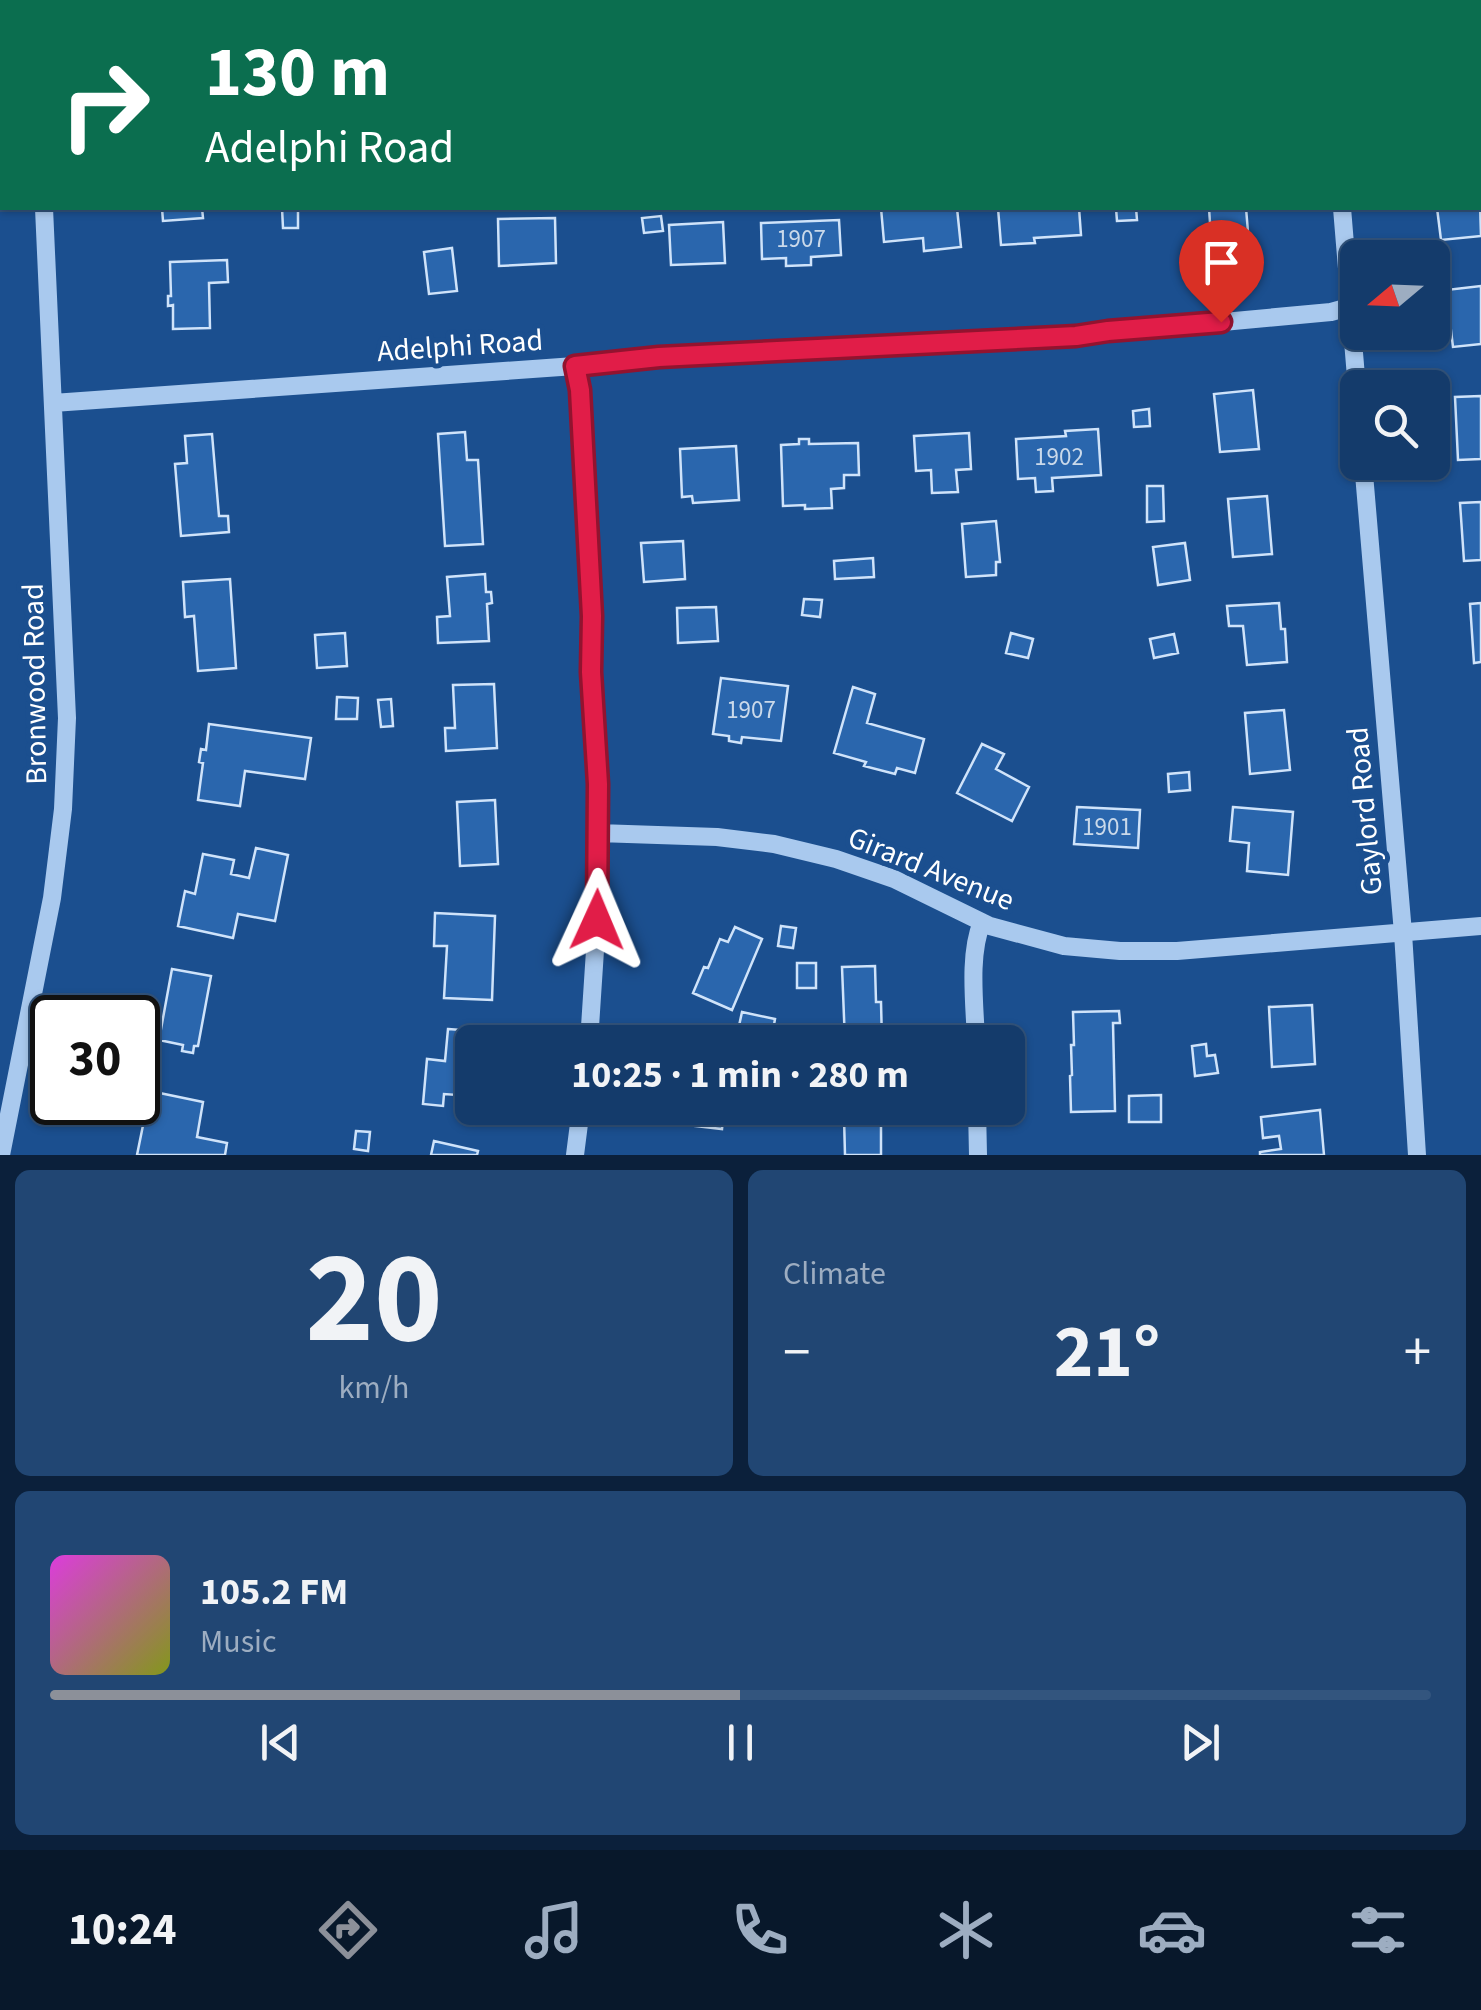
<!DOCTYPE html>
<meta charset="utf-8">
<style>
body{margin:0;font-family:"Source Sans 3",sans-serif;background:#214673;color:#f1f3f6;height:100vh;display:flex;flex-direction:column;font-size:38px;white-space:nowrap}
*{box-sizing:border-box;margin:0}
p{font-size:32px;color:#9dadc1}
.icon{flex:none;width:55px;height:55px;fill:none;stroke:currentColor;stroke-width:2;stroke-linecap:round;stroke-linejoin:round}
.map{position:relative;height:1155px;overflow:hidden}
.sheet{display:flex;flex-direction:column;gap:15px;padding:15px;background:#0b203b;flex:1}
.sheet>*{flex:none}
.top-card{position:absolute;left:0px;top:0px;width:1482px;height:210px;box-shadow:0 2px 8px #0004,0 0 0 2px #33557e;background:#0b6e4f;color:#fff;overflow:hidden}
.needle{width:65px;rotate:251deg}
.buttons{position:absolute;left:1340px;top:240px;display:grid;gap:20px}
.buttons a{display:grid;place-items:center;width:110px;height:110px;border-radius:15px;background:#143b6b;box-shadow:0 2px 8px #0004,0 0 0 2px #33557e;font-size:50px}
.speed{position:absolute;left:30px;top:995px;display:flex;gap:20px;font-size:50px;font-weight:700;text-align:center}
.speed>*{display:grid;place-content:center;width:130px;height:130px;border-radius:50%;background:#143b6b;box-shadow:0 2px 8px #0004,0 0 0 2px #33557e;line-height:1}
.speed .limit{border:5px solid #111;border-radius:15px;background:#fff;color:#111}
.pin{position:absolute;display:grid;place-items:center;width:85px;height:85px;color:#fff;margin:-102px -42px;border-radius:50% 50% 50% 0;rotate:-45deg;box-shadow:0 0 10px #0007}
.pin .icon{rotate:45deg}
.me{position:absolute;width:110px;margin:-55px;rotate:1deg;stroke-linejoin:round;filter:drop-shadow(0 0 8px #0008)}
.turn{display:flex;align-items:center;gap:35px;height:210px;padding:0 40px;font-size:45px}
.turn .icon{width:130px;height:130px;stroke-width:2.5}
.turn b{display:block;font-size:70px;line-height:85px}
.big{font-size:75px;font-weight:700;line-height:1.1}
.sheet .card{flex:1;display:flex;flex-direction:column;justify-content:center;gap:15px;min-width:0;padding:0 35px;border-radius:15px;background:#214673}
.sheet .dial{align-items:center;gap:0}
.dial b{font-size:130px;line-height:1}
.song{display:flex;align-items:center;gap:30px}
.cover{width:120px;height:120px;border-radius:15px;background:linear-gradient(135deg,hsl(300 70% 55%),hsl(70 70% 35%))}
.played{height:10px;border-radius:5px;background:linear-gradient(90deg,#8c9099 50%,#33557e 50%)}
.keys{display:flex;justify-content:space-around;direction:ltr}
.heat{display:flex;justify-content:space-between;align-items:center;font-size:55px;direction:ltr}
.sheet .tiles{flex:1;display:grid;gap:15px;grid-template-columns:1fr 1fr}
.card:last-child{grid-column:span 2}
.trip{position:absolute;left:455px;top:1025px;width:570px;height:100px;border-radius:15px;background:#143b6b;box-shadow:0 2px 8px #0004,0 0 0 2px #33557e;font-weight:700;line-height:100px;text-align:center}
.tab-bar{display:flex;height:160px;justify-content:space-around;align-items:center;background:#08182b;color:#9dadc1}
.tab-bar .icon{width:70px;height:70px}
.tab-bar .active{color:#8c9099}
.tab-bar b{font-size:45px;color:#f1f3f6}
.map>svg:first-child{display:block}
.building{fill:#2a66ad;stroke:#cfe3fa;stroke-width:2.5}
.lines{fill:none;stroke-linecap:round;stroke-linejoin:round}
.minor{stroke:#a9c9ee;stroke-width:18}
.route-casing{stroke:#92132f;stroke-width:25}
.route{stroke:#e11d48;stroke-width:18}
.labels{text-anchor:middle;dominant-baseline:central;stroke-width:10;stroke-linejoin:round;paint-order:stroke}
.number-label{font-size:25px;fill:#cad9ea}
.street-label{font-size:30px;fill:#fff;stroke:#1b4f8f}
</style>
<div class="map">
<svg width="1481" height="1155" viewBox="0 0 1481 1155">
<rect width="100%" height="100%" fill="#1b4f8f"/>
<path class="building" d="M1480 203 1481 236 1441 240 1437 208H1480Z
M162 208H202L203 218 163 221Z
M282 208H298V228H283Z
M881 208H957L961 247 924 251 923 238 884 242Z
M998 208H1079L1081 235 1034 238 1035 243 1001 245Z
M1116 208H1136L1137 220 1117 221Z
M1209 208H1246L1251 268 1229 270 1228 258 1208 260 1206 237H1211Z
M661 216 663 231 644 233 642 218Z
M555 218 556 263 499 266 498 219Z
M839 220 841 255 811 257V265L786 266V258L762 259 761 223Z
M723 222 725 263 671 265 669 225Z
M452 248 457 291 429 294 424 252Z
M227 260 228 282 209 283 210 328 173 329V305L168 306V296H171L170 262Z
M1481 286V344L1453 347 1446 290Z
M1253 390 1259 449 1220 452 1214 394Z
M1481 396V459L1458 460 1455 397Z
M1149 409 1150 426 1134 427 1133 411Z
M1098 429 1101 475 1052 478 1053 491 1036 492 1035 478 1018 479 1016 439 1066 436 1065 431Z
M465 432 467 460H478L483 544 445 546 438 434Z
M969 433 971 469 956 470 958 492 932 493 931 470 916 471 914 436Z
M212 434 219 516H228L229 532 181 536 175 464 187 463 185 436Z
M799 439H809V444L858 443 859 475H844V488L831 489 832 508 805 509V505L783 506 781 445 799 444Z
M736 446 739 500 693 503 692 496 682 497 680 449Z
M1147 486H1163L1164 521 1147 522Z
M1267 496 1272 554 1233 557 1228 499Z
M1481 502V560L1464 561 1460 503Z
M996 521 1000 562H996V575L966 577 962 524Z
M683 541 685 579 644 582 641 543Z
M1185 543 1190 580 1158 585 1153 547Z
M873 558 874 577 835 579 834 561Z
M485 574 486 592H491L492 603 487 604 489 641 438 643 437 617 450 616 447 577Z
M230 579 236 668 198 671 194 616 185 617 183 582Z
M804 599 822 600 820 617 802 615Z
M1279 603 1281 629H1285L1287 662 1247 665 1243 626H1229L1227 606Z
M1481 603V662L1474 663 1470 604Z
M716 607 718 641 678 643 677 608Z
M345 633 347 666 317 668 315 635Z
M1011 633 1033 639 1028 658 1006 653Z
M1174 634 1178 653 1154 658 1150 639Z
M721 678 788 686 781 741 742 737 741 743 729 741V736L713 734Z
M494 684 497 748 446 751 445 728H455L453 685Z
M853 687 875 694 867 723 924 739 915 773 897 768 895 774 864 766 866 762 834 753Z
M337 697 358 698 357 719H336Z
M391 699 393 726 381 727 378 700Z
M1284 710 1290 770 1250 774 1245 713Z
M209 724 311 738 305 779 245 771 240 806 198 800 203 763 199 762 201 749 206 750Z
M982 744 1004 754 996 769 1029 787 1012 821 957 793Z
M1189 772 1190 790 1169 792 1168 774Z
M495 800 498 864 460 866 457 802Z
M1077 807 1140 810 1138 848 1074 844Z
M1233 807 1293 812 1288 875 1247 871 1249 843 1230 841Z
M256 848 288 855 275 921 238 914 233 938 178 926 185 891 195 894 203 854 234 860 231 874 249 878Z
M435 913 495 916 492 1000 444 998 447 946H434Z
M781 926 796 928 793 948 778 946Z
M735 927 762 939 732 1010 693 993 704 967 708 968 720 939 728 942Z
M797 963H816V988H797Z
M875 966 876 1002H881L882 1042H845L842 967Z
M172 969 211 976 198 1046H194L193 1053 182 1051 183 1045 159 1040Z
M1312 1005 1315 1064 1272 1067 1269 1007Z
M1119 1011 1120 1023H1113L1115 1111 1071 1112 1070 1076 1072 1075 1071 1045H1074L1073 1012Z
M742 1012 775 1019 771 1042 737 1035Z
M448 1029 487 1032 486 1042H472V1096L444 1094 443 1106 423 1104 427 1059 445 1061Z
M1206 1044 1207 1056 1215 1055 1218 1073 1195 1076 1192 1046Z
M150 1091 203 1102 197 1137 227 1143 225 1155H137Z
M1161 1095V1122H1129V1096Z
M687 1108H724L722 1129 686 1125Z
M1320 1110 1324 1155H1260V1152L1281 1149 1279 1136 1263 1138 1261 1117Z
M844 1117H881V1155H845Z
M356 1131 370 1132 368 1151 354 1149Z
M434 1141 478 1151 477 1155H431Z"/>
<g class="lines">
<path class="minor" d="M34 0V2
M1326 0 1327 2
M1342 208 1358 401
M575 366 581 390 591 616V672L598 784 597 920 589 1042
M53 403 575 366 659 357 1076 336 1108 331 1147 329 1331 312 1349 307
M1363 462 1403 933 1417 1155
M598 833 717 837 774 844 836 859 894 879 990 926 1064 946 1120 951H1177L1481 926
M976 1042C975 1006 968 956 982 922
M977 1108 978 1155
M1 1155 52 898 63 809 67 718 44 208
M575 1155 581 1108"/>
</g>
<g class="lines">
<g class="route-casing">
<path id="route" d="M597 920 598 784 591 672 592 616 580 390 575 366 659 357 1076 336 1108 331 1221 322"/>
</g>
<use href="#route" class="route"/>
</g>
<g class="labels">
<g class="number-label">
<text x="801" y="239">1907</text>
<text x="1059" y="457">1902</text>
<text x="751" y="710">1907</text>
<text x="1107" y="827">1901</text>
</g>
<g class="street-label">
<text transform="translate(460 346) rotate(-4)">Adelphi Road</text>
<text transform="translate(35 684) rotate(-91)">Bronwood Road</text>
<text transform="translate(1365 811) rotate(-95)">Gaylord Road</text>
<text transform="translate(931 869) rotate(22)">Girard Avenue</text>
</g>
</g>
</svg>
<div class="buttons">
<a><svg class="needle" viewBox="-14 -14 28 28"><path d="M0-13l5 13h-10z" fill="#e53935"/><path d="M0 13l5-13h-10z" fill="#9dadc1"/></svg></a>
<a><svg class="icon" aria-label="search" viewBox="0 0 24 24"><circle cx="10" cy="10" r="6"/><path d="M15 15l6 6"/></svg></a>
</div>
<div class="speed"><div class="limit">30</div></div>
<div class="pin" style="left:1221px;top:322px;background:#d93025"><svg class="icon" aria-label="arrive" viewBox="0 0 24 24"><path d="M6 21V4h12l-3 4 3 4H6"/></svg></div>
<svg class="me" style="left:597px;top:920px" viewBox="-20 -20 40 40"><path d="M0-17L14 15 0 8-14 15z" fill="#e11d48" stroke="#fff" stroke-width="4"/></svg>
<div class="trip">10:25 · 1 min · 280 m</div>
<div class="top-card">
<div class="turn"><svg class="icon" aria-label="right" viewBox="0 0 24 24"><path d="M7 20v-9h11M14 6l5 5-5 5"/></svg><div><b>130 m</b>Adelphi Road</div></div>
</div>
</div>
<section class="sheet">
<div class="tiles">
<div class="card dial"><b>20</b><p>km/h</p></div>
<div class="card"><p>Climate</p>
<div class="heat"><a>−</a><b class="big">21°</b><a>+</a></div>
</div>
<div class="card">
<div class="song"><i class="cover"></i><div><b>105.2 FM</b><p>Music</p></div></div>
<div class="played"></div>
<div class="keys"><svg class="icon" aria-label="previous" viewBox="0 0 24 24"><path d="M18 5L8 12l10 7zM5 5v14"/></svg><svg class="icon" aria-label="pause" viewBox="0 0 24 24"><path d="M8 5v14M16 5v14"/></svg><svg class="icon" aria-label="next" viewBox="0 0 24 24"><path d="M6 5l10 7-10 7zM19 5v14"/></svg></div>
</div>
</div>
</section>
<nav class="tab-bar">
<b>10:24</b>
<svg class="icon active" aria-label="directions" viewBox="0 0 24 24"><path d="M12 3l9 9-9 9-9-9zM9 14v-3h6M13 9l2 2-2 2"/></svg>
<svg class="icon" aria-label="music" viewBox="0 0 24 24"><path d="M9 18V5l10-2v13"/><circle cx="6" cy="18" r="3"/><circle cx="16" cy="16" r="3"/></svg>
<svg class="icon" aria-label="phone" viewBox="0 0 24 24"><path d="M5 4h4l2 5-3 2q2 4 5 5l2-3 5 2v4C11 20 4 13 5 4z"/></svg>
<svg class="icon" aria-label="climate" viewBox="0 0 24 24"><path d="M12 3v18M4 7l16 10M4 17L20 7"/></svg>
<svg class="icon" aria-label="car" viewBox="0 0 24 24"><path d="M5 17H2v-5l4-1 3-4h7l3 4 3 1v5h-3M9 17h6M6 11h13"/><circle cx="7" cy="17" r="2"/><circle cx="17" cy="17" r="2"/></svg>
<svg class="icon" aria-label="filters" viewBox="0 0 24 24"><path d="M4 7h16M4 17h16"/><circle cx="9" cy="7" r="2"/><circle cx="15" cy="17" r="2"/></svg>
</nav>
